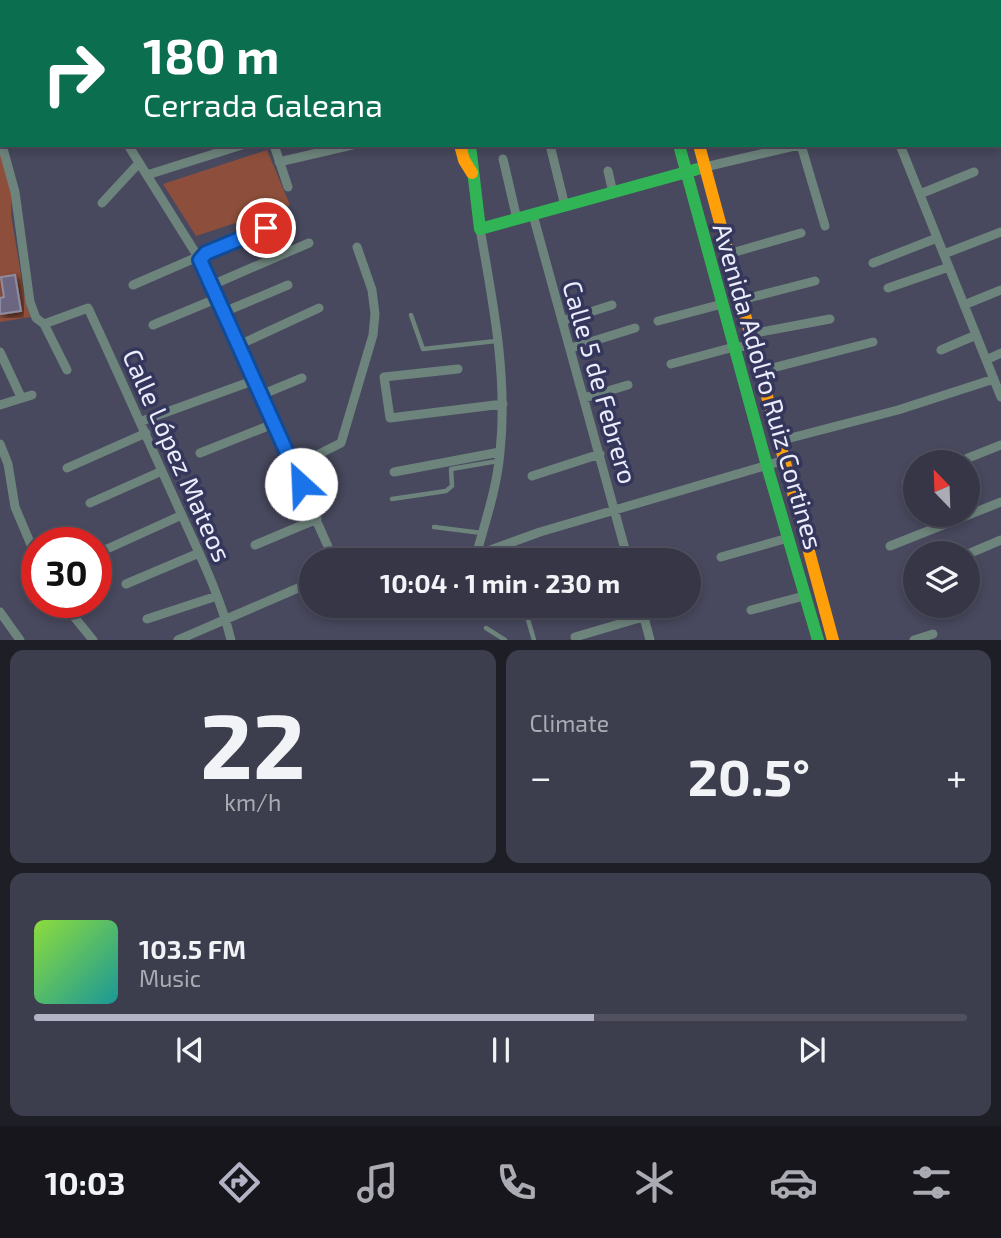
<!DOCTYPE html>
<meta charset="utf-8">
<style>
body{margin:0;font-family:"Exo 2",sans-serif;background:#3d3e4d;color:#f1f3f6;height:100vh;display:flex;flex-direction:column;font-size:26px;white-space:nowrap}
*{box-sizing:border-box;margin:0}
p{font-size:23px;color:#aaabb3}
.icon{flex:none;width:38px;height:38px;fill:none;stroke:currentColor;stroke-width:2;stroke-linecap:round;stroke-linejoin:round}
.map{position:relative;height:640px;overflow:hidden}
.side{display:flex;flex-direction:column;gap:10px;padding:10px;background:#1e1e26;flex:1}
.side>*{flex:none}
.banner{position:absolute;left:0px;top:0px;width:1001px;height:147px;box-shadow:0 4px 10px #0003,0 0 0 2px #50505f;background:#0b6e4f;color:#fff;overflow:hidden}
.needle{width:46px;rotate:337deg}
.controls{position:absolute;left:903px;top:450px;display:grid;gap:14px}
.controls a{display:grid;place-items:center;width:77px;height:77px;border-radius:50%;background:#363646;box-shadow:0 4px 10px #0003,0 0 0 2px #50505f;font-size:35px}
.speed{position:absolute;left:21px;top:527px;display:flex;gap:14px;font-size:35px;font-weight:700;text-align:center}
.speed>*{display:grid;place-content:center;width:91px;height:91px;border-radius:50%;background:#363646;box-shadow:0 4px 10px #0003,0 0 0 2px #50505f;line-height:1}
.speed .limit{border:10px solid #d22;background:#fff;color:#111}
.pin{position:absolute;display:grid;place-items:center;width:60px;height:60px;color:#fff;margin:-30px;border:4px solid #fff;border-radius:50%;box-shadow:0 2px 7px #0007}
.me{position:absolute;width:77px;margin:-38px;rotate:335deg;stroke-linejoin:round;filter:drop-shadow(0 0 5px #0008)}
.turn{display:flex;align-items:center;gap:24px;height:147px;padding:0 28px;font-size:32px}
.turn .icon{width:91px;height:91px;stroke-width:2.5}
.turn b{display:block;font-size:49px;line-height:60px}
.big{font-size:52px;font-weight:700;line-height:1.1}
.side .widget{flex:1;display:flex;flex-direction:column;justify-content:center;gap:10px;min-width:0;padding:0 24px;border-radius:14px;background:#3d3e4d}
.side .dial{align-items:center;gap:0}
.dial b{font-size:91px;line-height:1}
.song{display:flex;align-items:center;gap:21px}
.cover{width:84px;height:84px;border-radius:10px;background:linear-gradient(135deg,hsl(90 70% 55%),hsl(180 70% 35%))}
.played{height:7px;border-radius:4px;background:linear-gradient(90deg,#b2b3c4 60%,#50505f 60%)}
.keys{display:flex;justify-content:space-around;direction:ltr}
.heat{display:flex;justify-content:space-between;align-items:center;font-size:38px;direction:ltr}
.side .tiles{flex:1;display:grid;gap:10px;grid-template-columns:1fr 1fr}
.widget:last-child{grid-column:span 2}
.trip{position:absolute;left:299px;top:548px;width:402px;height:70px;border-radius:35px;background:#363646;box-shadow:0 4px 10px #0003,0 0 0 2px #50505f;font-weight:700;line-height:70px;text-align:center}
.tabs{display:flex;height:112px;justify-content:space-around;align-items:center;background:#16161c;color:#aaabb3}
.tabs .icon{width:49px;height:49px}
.tabs .selected{color:#b2b3c4}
.tabs b{font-size:32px;color:#f1f3f6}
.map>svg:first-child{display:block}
.green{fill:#8d4f3c}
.building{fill:#6d6682;stroke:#8e8b9e;stroke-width:2;filter:url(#shadow)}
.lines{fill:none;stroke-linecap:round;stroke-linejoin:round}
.lane{stroke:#6d847c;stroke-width:4.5}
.street{stroke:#6d847c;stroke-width:9}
.fast{stroke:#30b455;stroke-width:12}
.slow{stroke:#ff9f0a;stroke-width:12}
.route-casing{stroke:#114b97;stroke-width:18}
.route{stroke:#1a73e8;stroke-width:12}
.labels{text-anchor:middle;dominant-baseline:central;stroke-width:7;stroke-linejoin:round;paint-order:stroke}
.street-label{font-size:26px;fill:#ebedfb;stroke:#34365c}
</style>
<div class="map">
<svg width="1001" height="640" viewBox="0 0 1001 640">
<defs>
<filter id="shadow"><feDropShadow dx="3.5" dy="3.5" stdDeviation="3.5" flood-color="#0009"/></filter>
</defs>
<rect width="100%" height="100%" fill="#48485e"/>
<path class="green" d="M0 148 12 188 11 215 26 305 31 317 0 322Z
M267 150 290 205 196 236 163 184Z"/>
<path class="building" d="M15 275 21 311 0 314V298L4 297 1 277Z"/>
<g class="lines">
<path class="lane" d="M411 315 423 349 496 341
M392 499 446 491 452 486 451 469 498 461
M434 527 482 533
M506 546 510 560
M524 606 534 640
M486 628 505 640"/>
<path class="street" d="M37 0 39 2
M640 0V2
M661 0V2
M24 2 28 0
M62 2 66 0
M513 2 524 0
M0 12H2
M999 78 1001 77
M2 145 15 192 30 302 36 318 44 324 88 308C118 372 146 436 175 500 195 545 219 591 231 640
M128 145 200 260 334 560
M274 145 288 187
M550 145 565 206
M801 145 825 226
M900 145 1001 397
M503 159 517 219
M279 162 352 145
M705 167 799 145
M608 171 613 193
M147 175 242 145
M920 194 974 172
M102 203 139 163
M533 215 628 560
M728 254 801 233
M944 254 1001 232
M200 260 206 253 266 228
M873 263 937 238
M133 285 195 258 200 260
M212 285 309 243
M888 288 949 267
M741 300 815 281
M964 305 1001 290
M224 312 288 285
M562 321 612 305
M658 321 722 304
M44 324 67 370
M153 325 218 298
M750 334 830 319
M239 345 319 308
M571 348 635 328
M941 350 976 335
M0 352 21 397
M986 360 1001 353
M671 364 734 347 753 346
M458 369 384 377 390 418 503 404
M761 371 873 342
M261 395 302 378
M584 398 628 385
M0 405 32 395
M142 421 255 380
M779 441 898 410 994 379
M0 444 8 464 15 507 37 559
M200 453 273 424
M958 462 1001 445
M293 467 341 443 373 335 375 314 372 290 357 247
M67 468 146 433
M394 472 500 452
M532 476 600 454
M906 482 915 479
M90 503 162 471
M255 545 317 519
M890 546 1001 502
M107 549 182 515
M968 554 1001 540
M476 556C485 522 497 488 500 452 508 378 493 302 480 229
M721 557 788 538
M463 560 540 532 785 460
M126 584 199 553
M62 602 93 640
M641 606 650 640
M751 610 804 596
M0 612 20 640
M147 619 217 596
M575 637 680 606
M178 640 312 582
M914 640 933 634"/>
<path class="fast" d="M402 0 403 2
M414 0 416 2
M470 145 480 229 705 167
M679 145 767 466 818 640"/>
<path class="slow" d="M460 145 464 160 472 173
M699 145 833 640"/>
</g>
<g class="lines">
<g class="route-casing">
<path id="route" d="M266 228 206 253 200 260 301 484"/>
</g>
<use href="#route" class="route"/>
</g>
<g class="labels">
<g class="street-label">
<text transform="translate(601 382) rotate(74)">Calle 5 de Febrero</text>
<text transform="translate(769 386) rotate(74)">Avenida Adolfo Ruiz Cortines</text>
<text transform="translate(178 455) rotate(66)">Calle López Mateos</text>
</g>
</g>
</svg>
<div class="controls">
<a><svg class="needle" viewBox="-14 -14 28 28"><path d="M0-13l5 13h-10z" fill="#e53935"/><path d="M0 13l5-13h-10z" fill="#aaabb3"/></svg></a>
<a><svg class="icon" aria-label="layers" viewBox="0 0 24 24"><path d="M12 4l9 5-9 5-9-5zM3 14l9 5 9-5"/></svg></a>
</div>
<div class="speed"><div class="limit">30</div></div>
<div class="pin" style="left:266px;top:228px;background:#d93025"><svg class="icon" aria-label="arrive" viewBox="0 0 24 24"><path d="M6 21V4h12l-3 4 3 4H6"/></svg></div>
<svg class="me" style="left:301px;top:484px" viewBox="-20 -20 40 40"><circle r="19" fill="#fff"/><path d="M0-13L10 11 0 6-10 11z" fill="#1a73e8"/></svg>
<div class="trip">10:04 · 1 min · 230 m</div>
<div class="banner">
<div class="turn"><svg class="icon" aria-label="right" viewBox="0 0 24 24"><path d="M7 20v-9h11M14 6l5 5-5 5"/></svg><div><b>180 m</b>Cerrada Galeana</div></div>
</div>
</div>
<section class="side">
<div class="tiles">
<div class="widget dial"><b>22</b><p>km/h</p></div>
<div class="widget"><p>Climate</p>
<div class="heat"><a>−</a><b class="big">20.5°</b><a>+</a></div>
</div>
<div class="widget">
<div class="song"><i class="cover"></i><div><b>103.5 FM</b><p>Music</p></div></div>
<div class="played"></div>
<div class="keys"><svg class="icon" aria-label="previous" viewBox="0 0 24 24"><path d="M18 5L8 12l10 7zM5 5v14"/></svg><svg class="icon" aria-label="pause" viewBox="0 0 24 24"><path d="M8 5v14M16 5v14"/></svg><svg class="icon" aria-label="next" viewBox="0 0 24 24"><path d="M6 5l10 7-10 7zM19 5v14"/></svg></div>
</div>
</div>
</section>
<nav class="tabs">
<b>10:03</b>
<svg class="icon selected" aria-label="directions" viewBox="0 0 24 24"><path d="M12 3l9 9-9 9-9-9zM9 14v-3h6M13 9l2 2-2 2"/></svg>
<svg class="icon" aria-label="music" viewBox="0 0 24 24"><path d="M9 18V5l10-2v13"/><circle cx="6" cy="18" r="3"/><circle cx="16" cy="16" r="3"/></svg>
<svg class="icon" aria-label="phone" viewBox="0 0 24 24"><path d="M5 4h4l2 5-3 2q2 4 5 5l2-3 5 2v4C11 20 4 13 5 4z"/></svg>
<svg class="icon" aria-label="climate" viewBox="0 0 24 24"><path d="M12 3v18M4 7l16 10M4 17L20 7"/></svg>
<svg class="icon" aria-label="car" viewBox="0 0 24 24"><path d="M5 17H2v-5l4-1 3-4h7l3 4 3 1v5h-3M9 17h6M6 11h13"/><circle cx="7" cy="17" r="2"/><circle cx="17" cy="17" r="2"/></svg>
<svg class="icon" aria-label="filters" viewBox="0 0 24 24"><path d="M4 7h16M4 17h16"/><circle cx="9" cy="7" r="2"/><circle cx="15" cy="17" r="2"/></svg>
</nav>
